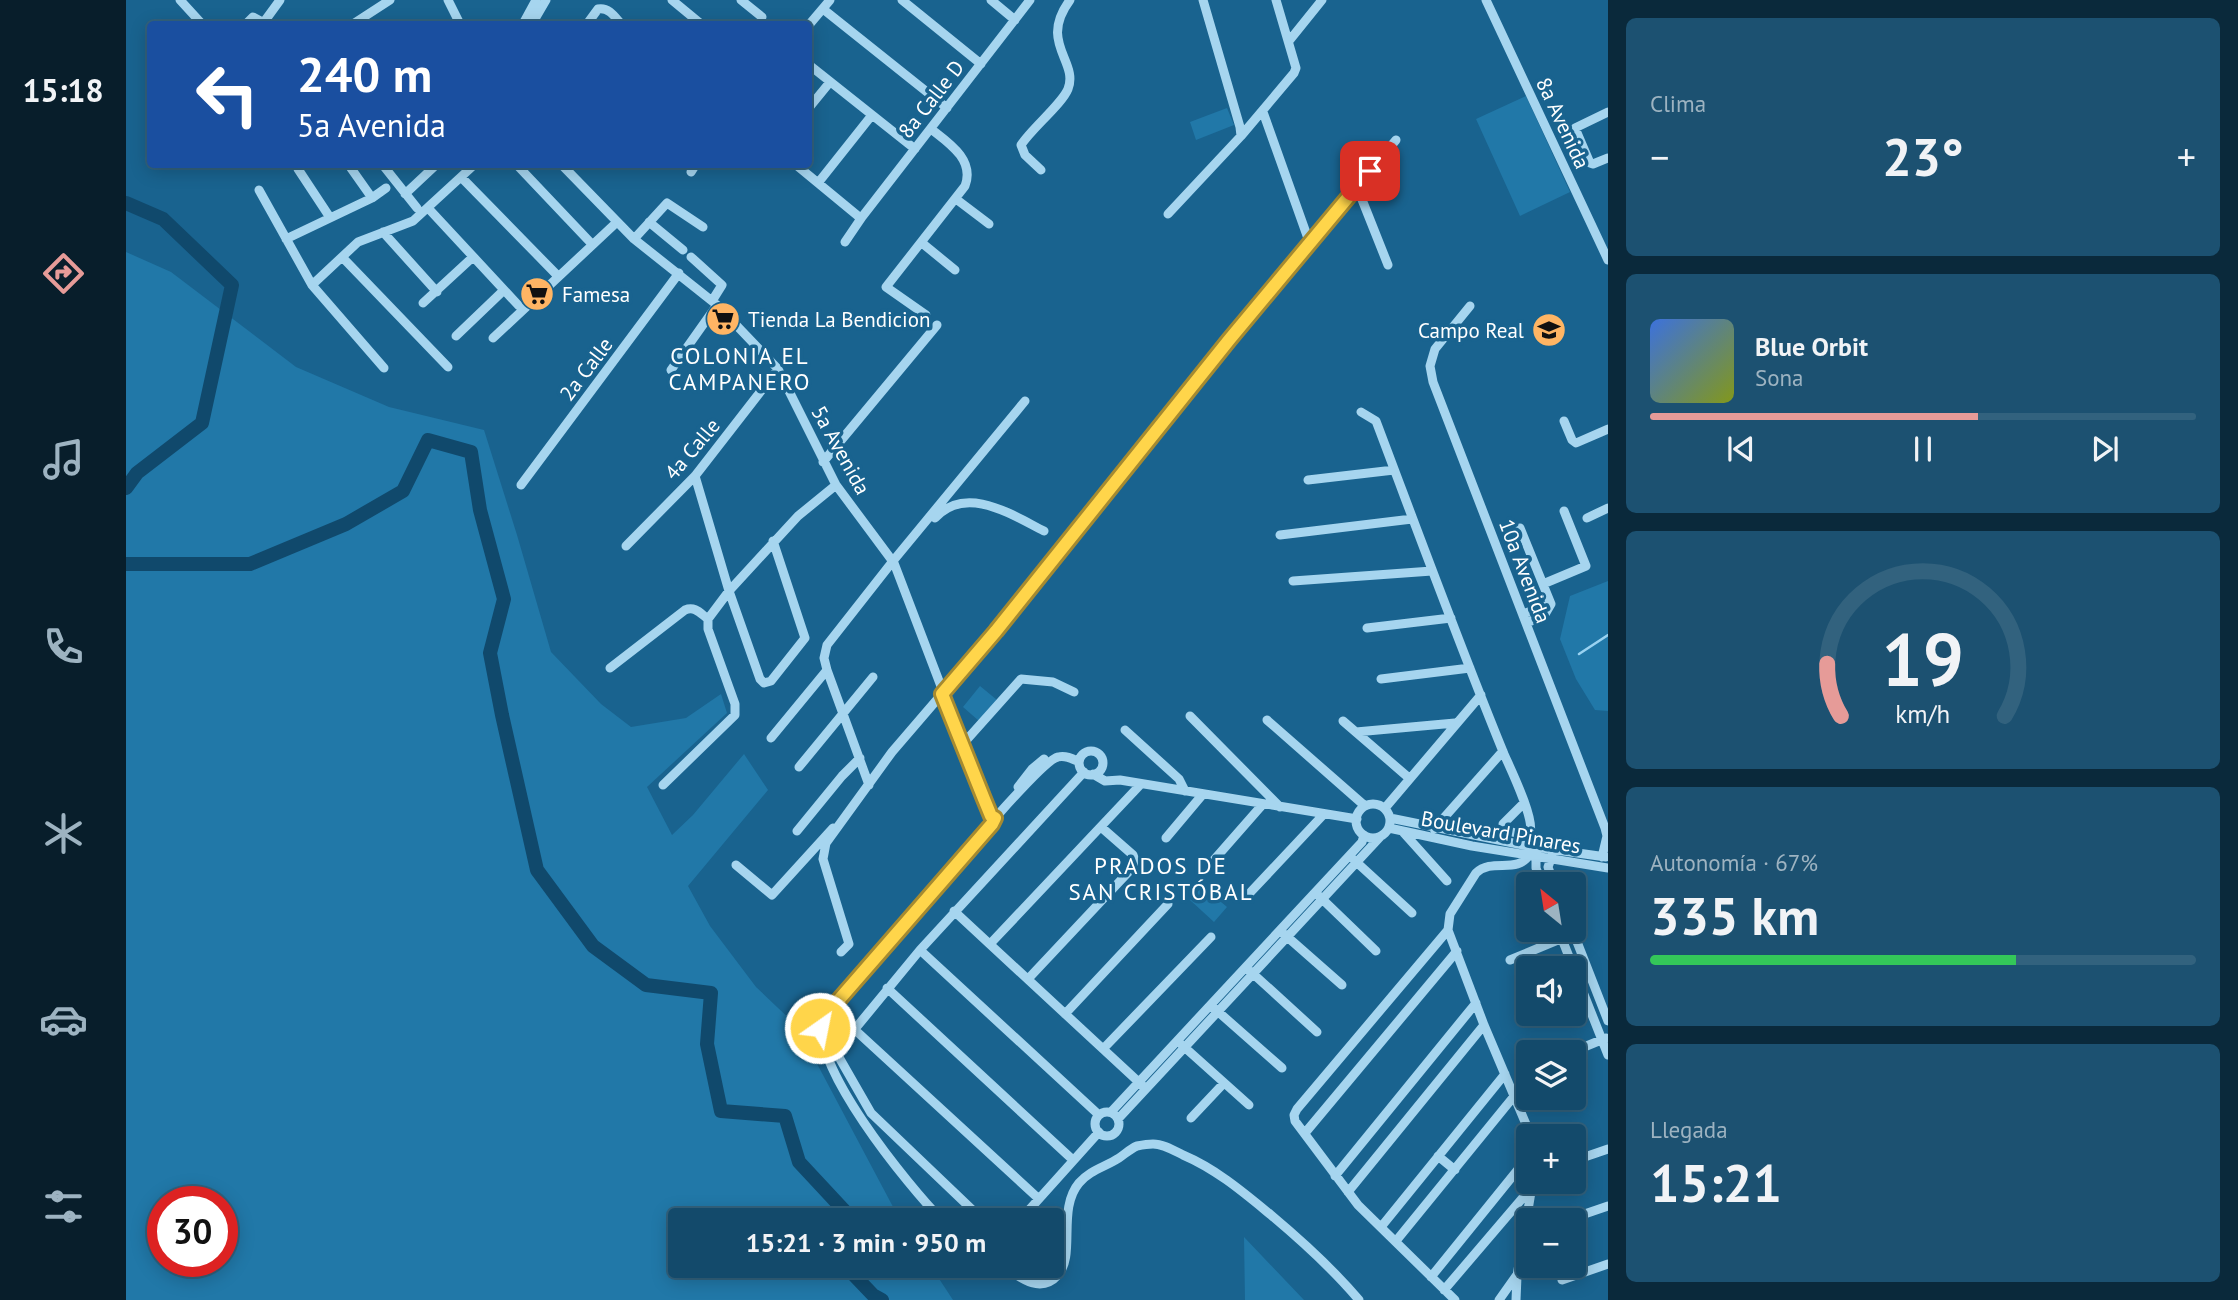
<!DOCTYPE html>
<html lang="es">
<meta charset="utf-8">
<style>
body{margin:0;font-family:"PT Sans",sans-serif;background:#1c5171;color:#f1f3f6;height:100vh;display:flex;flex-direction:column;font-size:26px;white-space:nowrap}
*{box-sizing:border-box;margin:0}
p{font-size:23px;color:#9db3c1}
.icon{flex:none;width:38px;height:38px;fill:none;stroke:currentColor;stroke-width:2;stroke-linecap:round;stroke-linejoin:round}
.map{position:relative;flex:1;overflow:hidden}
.sheet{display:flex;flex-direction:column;gap:18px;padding:18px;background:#0a293b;width:630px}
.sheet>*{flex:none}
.banner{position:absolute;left:21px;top:21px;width:665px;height:147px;border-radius:7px;box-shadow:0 4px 18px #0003,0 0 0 2px #32627e;background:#1a4fa0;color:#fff;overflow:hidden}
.needle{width:46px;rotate:330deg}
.tools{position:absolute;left:1390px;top:872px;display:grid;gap:14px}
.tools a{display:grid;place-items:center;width:70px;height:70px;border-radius:7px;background:#134a6b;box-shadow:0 4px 18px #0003,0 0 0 2px #32627e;font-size:35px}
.speed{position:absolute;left:21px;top:1186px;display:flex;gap:14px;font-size:35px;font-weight:700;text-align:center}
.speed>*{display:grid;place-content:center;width:91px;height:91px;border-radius:50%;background:#134a6b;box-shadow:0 4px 18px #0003,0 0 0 2px #32627e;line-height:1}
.speed .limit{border:10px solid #d22;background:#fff;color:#111}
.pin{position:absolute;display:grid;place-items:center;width:60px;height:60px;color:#fff;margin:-30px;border-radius:14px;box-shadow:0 4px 10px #0006}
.me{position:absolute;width:77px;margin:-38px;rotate:33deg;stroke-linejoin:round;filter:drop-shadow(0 0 5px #0008)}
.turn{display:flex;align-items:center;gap:24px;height:147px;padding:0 35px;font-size:32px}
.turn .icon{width:91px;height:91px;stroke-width:2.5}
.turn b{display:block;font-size:49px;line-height:60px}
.big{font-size:52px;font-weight:800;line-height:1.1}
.sheet .widget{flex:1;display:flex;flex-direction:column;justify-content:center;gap:10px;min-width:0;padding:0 24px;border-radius:10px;background:#1c5171}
.sheet .dial{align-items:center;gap:0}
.dial svg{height:182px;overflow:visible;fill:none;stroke:#32627e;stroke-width:7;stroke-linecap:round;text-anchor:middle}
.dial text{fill:#f1f3f6;stroke:none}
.song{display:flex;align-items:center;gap:21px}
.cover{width:84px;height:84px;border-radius:10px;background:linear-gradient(135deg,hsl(220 70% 55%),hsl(70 70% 35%))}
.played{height:7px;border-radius:4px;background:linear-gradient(90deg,#e69b98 60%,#32627e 60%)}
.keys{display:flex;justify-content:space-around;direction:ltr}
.heat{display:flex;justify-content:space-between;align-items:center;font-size:38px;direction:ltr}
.charge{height:10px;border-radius:5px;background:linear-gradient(90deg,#34c759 67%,#32627e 0)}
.trip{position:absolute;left:542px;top:1208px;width:396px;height:70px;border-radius:7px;background:#134a6b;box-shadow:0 4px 18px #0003,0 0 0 2px #32627e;font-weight:800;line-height:70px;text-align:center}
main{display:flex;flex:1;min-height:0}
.tab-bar{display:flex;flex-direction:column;width:126px;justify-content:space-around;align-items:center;background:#081e2b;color:#9db3c1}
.tab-bar .icon{width:49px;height:49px}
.tab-bar .current{color:#e69b98}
.tab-bar b{font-size:32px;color:#f1f3f6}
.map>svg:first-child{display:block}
.green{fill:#2178a8;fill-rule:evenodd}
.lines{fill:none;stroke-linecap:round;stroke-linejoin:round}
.stream{stroke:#99d2f1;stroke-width:2.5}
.river{stroke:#10496c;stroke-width:14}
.minor{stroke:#a6d5ef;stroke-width:9}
.route-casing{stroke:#a68a30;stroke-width:18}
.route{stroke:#ffd54a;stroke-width:12}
.labels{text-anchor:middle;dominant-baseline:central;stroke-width:7;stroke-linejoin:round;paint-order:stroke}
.street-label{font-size:21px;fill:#fff;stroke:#19638f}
.poi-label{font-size:21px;fill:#fff;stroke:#19638f;text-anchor:start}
.neighbourhood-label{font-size:23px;letter-spacing:2px;fill:#fff;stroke:#19638f}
</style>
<main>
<nav class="tab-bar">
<b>15:18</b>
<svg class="icon current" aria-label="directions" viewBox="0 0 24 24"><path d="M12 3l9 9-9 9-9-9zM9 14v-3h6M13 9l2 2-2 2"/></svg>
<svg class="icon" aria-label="music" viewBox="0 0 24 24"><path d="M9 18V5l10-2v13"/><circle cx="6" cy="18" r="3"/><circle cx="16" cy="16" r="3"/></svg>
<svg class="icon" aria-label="phone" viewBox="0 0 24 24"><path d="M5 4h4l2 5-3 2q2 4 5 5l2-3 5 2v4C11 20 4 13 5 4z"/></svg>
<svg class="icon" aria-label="climate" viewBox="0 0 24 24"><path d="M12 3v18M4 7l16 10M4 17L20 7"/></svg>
<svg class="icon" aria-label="car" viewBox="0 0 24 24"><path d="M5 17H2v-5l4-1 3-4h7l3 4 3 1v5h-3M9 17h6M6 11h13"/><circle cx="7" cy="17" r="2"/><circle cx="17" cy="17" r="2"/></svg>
<svg class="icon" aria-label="filters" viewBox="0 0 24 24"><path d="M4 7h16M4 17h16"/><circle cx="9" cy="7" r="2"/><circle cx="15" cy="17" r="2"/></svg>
</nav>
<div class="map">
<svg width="1482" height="1300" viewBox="0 0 1482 1300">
<rect width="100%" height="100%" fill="#19638f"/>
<path class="green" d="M1400 96 1444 192 1394 216 1350 119Z
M1101 108 1108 125 1070 140 1064 122Z
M0 252 45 272 170 367 263 407 358 430 391 535 425 652 475 704 505 727 560 718 595 694 601 713 521 787 546 835 567 815 618 754 642 790 562 886 584 926 630 987 671 1026 774 1220H555V1265H804L827 1300H0ZM96 1202V1262H37V1202Z
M1482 581V711L1469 710 1450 679 1434 639 1444 596Z
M854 686 871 700 853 721 837 707Z
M1077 886 1101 907 1088 922 1064 900Z
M1118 1237 1178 1300H1119Z"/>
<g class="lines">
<path class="stream" d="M1453 654 1482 635"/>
<path class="river" d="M0 203 37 219 106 285 76 423 11 473 0 488
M0 564H124L220 524 277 491 302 440 345 452 354 510 378 599 364 653 376 715 411 870 467 946 520 985 585 993 581 1044 595 1111 659 1116 673 1162 727 1220
M725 1265V1272L747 1295 756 1300"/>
<path class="minor" d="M54 0 76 24
M322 0 334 24
M546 0 575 24
M615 0 636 17
M776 0 855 64
M865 0 889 20
M1360 0 1482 260
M697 9 821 108
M138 22 154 0
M120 24 127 17 140 24
M227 24 264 0
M397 24 410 0
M406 24 420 0
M461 24 472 9C483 7 489 17 495 24
M682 26 704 0
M1163 41 1196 0
M682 64 789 149
M682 109 704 82
M1137 112 1184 244
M1482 112 1449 128 1464 163 1467 164 1482 158
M1115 136 1168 73 1170 68 1150 0
M222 164 246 198
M256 164 291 208
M390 164 463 241
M435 164 508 239 591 305 652 369 710 485 768 563 858 799 865 816 869 818
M669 164 732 216 736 217 904 0
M172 169 203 216
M915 170 899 155 895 145C906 128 936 104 942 89 953 61 912 43 944 0
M565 172 570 164
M335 177 429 273
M692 183 746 115
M1231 187 1262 265
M133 190 186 285 258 368
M279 194 311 164
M830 199 863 224
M302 208 393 306
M1042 214 1115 136 1114 127 1077 0
M523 222 557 250
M257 232 311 292
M160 239 246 198 260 188
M508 239 541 203 577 227
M719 242 736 217
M796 243 829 270
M216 257 322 367
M565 257 596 285 586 301
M186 285 232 242 287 221 349 164
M297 303 347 257
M1344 306 1309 349 1304 366 1307 382 1479 828 1481 836 1476 857
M800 315 760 287 839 186C849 160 823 143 805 129
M330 336 378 290
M367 338 491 222
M545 370 591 305
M1235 412 1250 421C1292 532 1333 644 1378 754 1385 770 1409 819 1404 833L1398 835 1378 830 1377 824 1398 803
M1438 421 1446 440 1450 443 1482 429
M697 462 811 325
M569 476 603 591 634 679 638 683 645 681 679 638 647 541
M1182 480 1268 470
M395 485 553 273
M809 518C840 484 886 515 918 531
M1461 518 1482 508
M1394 528 1425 604
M1154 535 1286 519
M500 546 569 476 652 369
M1167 581 1306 571
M1417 584 1460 566 1438 511
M1397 614 1425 604
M1400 623 1418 616 1425 604
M1241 628 1325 618
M484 668 559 610C569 606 574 613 582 619
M1255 679 1344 668
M1064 716 1154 807
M1141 720 1239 806
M1217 721 1283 778
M999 730 1053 779 1059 791
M1230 732 1329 723
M645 738 701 670
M836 745 895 679 927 682 948 692
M953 763a12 12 0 1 1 24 0a12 12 0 1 1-24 0Z
M673 767 747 677
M967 774 979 781 994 780 1231 819
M537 785 609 715V704L582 629V619L603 591 672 516 710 485
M743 785 701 670 698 658 701 645 767 561 899 401
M892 787 906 769 918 759
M1230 821a17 17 0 1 1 34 0a17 17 0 1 1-34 0Z
M1259 808 1355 695
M1264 818 1402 846 1480 857
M1263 828 1346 846 1482 868
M1308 829 1377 751
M671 831 716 776 734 758
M1277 832 1321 881
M1040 838 1077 794
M1402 846 1404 854C1391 875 1367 857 1350 873L1324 914 1322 930 1358 1025 1405 1136
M1410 852V868L1416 884
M1426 856 1422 867 1428 884
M1227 859 1286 913
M1087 861 1137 804
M610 865 646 895 707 828
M1193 896 1250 951
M1120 897 1198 814
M828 911 1017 1086
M1432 929 1482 1055
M1446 929 1482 1021
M1322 930 1171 1109 1168 1115 1169 1121 1232 1205 1329 1300
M1158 934 1216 985
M864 944 1015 784
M794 950 973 1115
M715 952 723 944 697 859 700 843 766 752 870 631 1103 340 1270 140
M1384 960 1439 937
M1124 971 1191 1032
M902 979 1010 864 1007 855 975 827
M761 988 947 1160
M1089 1009 1156 1068
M939 1014 1042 904
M728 1029 913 1199
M1056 1045 1123 1105
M977 1049 1085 937
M1446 1052 1480 1038
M985 1112 1236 842 1238 835
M969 1124a12 12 0 1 1 24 0a12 12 0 1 1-24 0Z
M1065 1118 1098 1083
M992 1119 1255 836
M1179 1133 1331 951
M1312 1156 1329 1170
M1447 1161 1482 1149
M1209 1176 1350 1003
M1222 1192 1358 1025
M816 1220C785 1189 678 1059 698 1017L866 824 869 818C879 807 921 759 932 757 940 755 947 759 953 762
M857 1220 745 1113 710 1052 794 950 958 772
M894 1220 973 1132
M1441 1220 1482 1206
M1255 1227 1379 1074
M1270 1241 1389 1095
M876 1265C893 1277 914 1295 932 1275 950 1255 931 1209 953 1183 964 1170 979 1167 993 1158 999 1154 1004 1149 1011 1146 1016 1145 1021 1144 1027 1144 1037 1144 1047 1150 1057 1155 1090 1169 1117 1192 1145 1215 1176 1241 1206 1268 1233 1300
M1305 1277 1402 1157
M1436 1280 1482 1264
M1318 1290 1406 1187
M1373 1300 1390 1276
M1390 1300 1391 1276 1406 1186"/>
</g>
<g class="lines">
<g class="route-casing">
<path id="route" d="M694 1028 698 1017 866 824 869 818 865 816 858 799 816 694 870 631 1103 340 1244 171"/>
</g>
<use href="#route" class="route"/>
</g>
<defs>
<g id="supermarket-disc" transform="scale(1.75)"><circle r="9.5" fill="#ffb564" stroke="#19638f"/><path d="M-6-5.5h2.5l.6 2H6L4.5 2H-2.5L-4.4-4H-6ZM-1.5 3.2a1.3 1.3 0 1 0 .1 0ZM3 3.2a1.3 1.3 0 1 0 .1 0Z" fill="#111"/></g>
<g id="school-disc" transform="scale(1.75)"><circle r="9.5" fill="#ffb564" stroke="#19638f"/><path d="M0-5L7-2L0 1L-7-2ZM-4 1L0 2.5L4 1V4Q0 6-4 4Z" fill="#111"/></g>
</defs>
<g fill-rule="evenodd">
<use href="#supermarket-disc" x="411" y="294"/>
<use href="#supermarket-disc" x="597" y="319"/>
<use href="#school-disc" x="1423" y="330"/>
</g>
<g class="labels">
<g class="street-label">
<text transform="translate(805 99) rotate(-52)">8a Calle D</text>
<text transform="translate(1437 123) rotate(65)">8a Avenida</text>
<text transform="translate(460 369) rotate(-53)">2a Calle</text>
<text transform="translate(566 449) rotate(-50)">4a Calle</text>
<text transform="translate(715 450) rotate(61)">5a Avenida</text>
<text transform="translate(1399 571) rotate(69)">10a Avenida</text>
<text transform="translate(1375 832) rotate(10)">Boulevard Pinares</text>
</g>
<g class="poi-label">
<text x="436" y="294">Famesa</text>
<text x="622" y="319">Tienda La Bendicion</text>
<text x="1398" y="330" text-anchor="end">Campo Real</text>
</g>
<g class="neighbourhood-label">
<text x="614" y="355">COLONIA EL<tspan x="614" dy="26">CAMPANERO</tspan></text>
<text x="1035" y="865">PRADOS DE<tspan x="1035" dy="26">SAN CRISTÓBAL</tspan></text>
</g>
</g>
</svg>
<div class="tools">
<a><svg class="needle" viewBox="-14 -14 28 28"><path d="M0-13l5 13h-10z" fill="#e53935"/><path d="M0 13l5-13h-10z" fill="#9db3c1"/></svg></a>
<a><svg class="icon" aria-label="sound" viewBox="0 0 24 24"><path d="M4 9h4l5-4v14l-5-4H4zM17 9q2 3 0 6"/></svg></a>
<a><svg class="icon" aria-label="layers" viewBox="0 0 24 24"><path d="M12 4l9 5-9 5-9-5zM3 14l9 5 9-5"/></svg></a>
<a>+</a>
<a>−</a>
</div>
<div class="speed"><div class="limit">30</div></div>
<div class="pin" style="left:1244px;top:171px;background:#d93025"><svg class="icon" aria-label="arrive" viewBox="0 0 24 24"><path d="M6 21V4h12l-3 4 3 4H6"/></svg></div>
<svg class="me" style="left:694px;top:1028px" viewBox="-20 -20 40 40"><circle r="17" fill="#ffd54a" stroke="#fff" stroke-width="3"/><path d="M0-11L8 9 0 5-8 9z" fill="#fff"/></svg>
<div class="trip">15:21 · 3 min · 950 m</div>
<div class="banner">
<div class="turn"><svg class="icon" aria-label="left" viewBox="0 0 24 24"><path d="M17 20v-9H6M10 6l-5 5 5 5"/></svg><div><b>240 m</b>5a Avenida</div></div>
</div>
</div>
<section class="sheet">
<div class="widget"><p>Clima</p>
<div class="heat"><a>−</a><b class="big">23°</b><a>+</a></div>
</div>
<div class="widget">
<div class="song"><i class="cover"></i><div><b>Blue Orbit</b><p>Sona</p></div></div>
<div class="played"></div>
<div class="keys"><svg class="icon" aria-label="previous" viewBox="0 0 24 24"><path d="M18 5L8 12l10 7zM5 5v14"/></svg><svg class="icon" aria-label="pause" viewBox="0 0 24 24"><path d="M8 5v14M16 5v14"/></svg><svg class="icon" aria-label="next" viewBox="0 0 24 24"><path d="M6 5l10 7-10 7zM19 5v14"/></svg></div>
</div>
<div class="widget dial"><svg viewBox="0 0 100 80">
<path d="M14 69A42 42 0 1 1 86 69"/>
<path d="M14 69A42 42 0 0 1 8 46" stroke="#e69b98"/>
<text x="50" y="56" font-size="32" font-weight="700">19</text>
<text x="50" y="72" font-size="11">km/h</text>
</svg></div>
<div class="widget"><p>Autonomía · 67%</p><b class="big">335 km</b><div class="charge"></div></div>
<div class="widget"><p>Llegada</p><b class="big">15:21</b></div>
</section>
</main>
